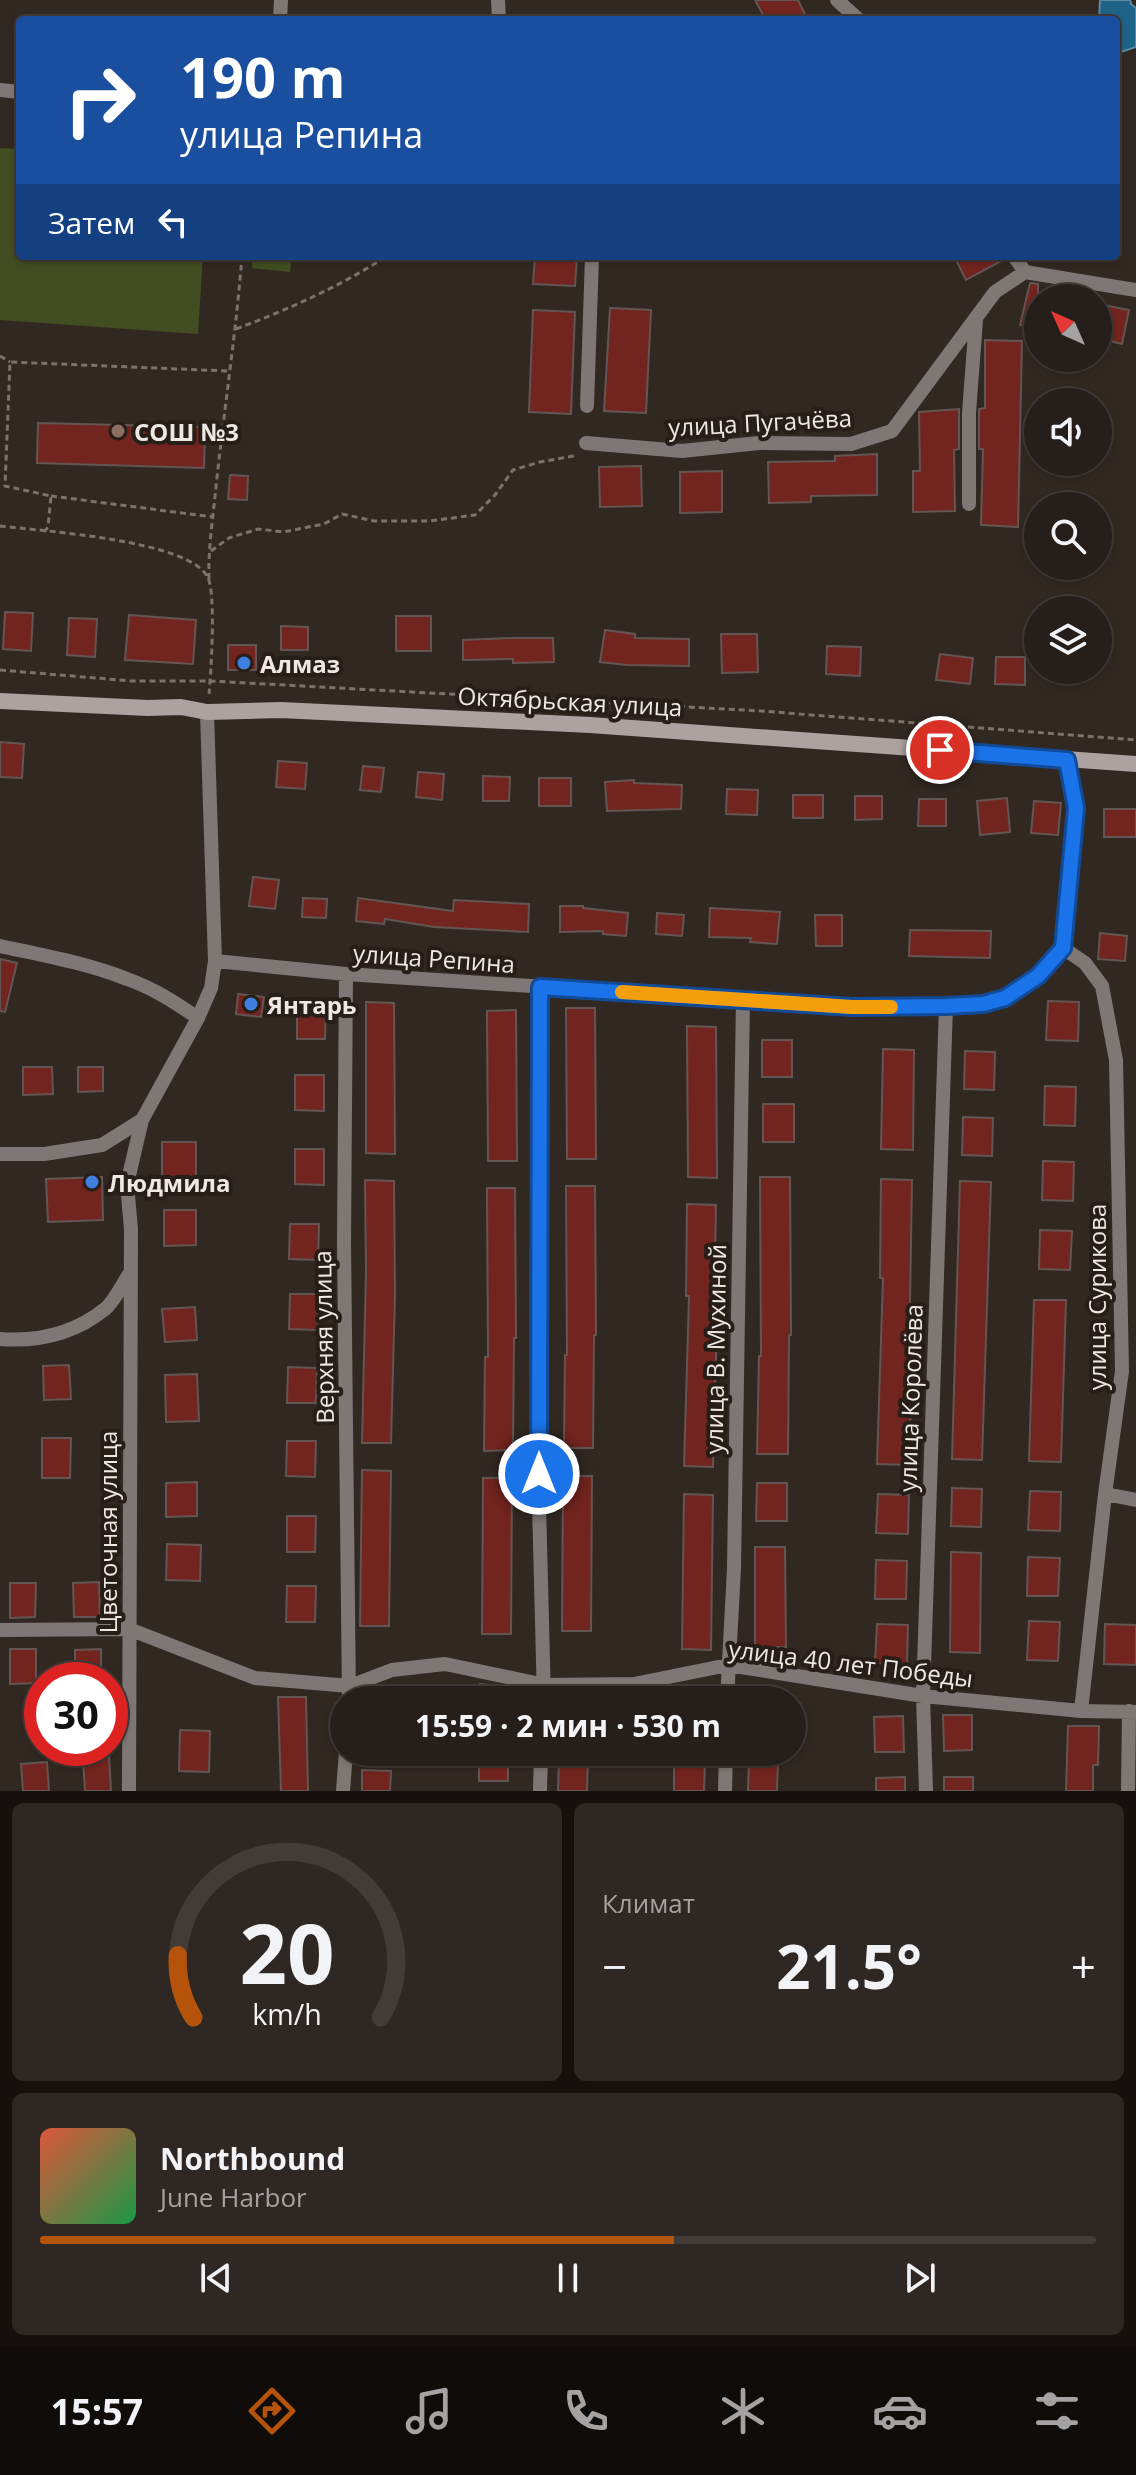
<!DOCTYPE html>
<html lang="ru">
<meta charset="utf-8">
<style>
body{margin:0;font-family:"Open Sans",sans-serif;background:#2e2723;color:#f1f3f6;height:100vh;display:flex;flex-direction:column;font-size:30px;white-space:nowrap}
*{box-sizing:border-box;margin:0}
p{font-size:26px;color:#a4a2a2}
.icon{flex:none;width:44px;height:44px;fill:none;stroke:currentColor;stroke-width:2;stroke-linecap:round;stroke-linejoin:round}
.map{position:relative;height:1791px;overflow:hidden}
.details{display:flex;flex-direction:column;gap:12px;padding:12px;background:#15100e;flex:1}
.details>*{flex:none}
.guide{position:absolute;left:16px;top:16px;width:1104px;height:244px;border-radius:8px;box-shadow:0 2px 6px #0004,0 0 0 2px #423c39;background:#1a4fa0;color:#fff;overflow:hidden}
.needle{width:52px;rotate:315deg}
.fabs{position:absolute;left:1024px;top:284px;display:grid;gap:16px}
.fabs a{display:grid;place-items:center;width:88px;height:88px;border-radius:50%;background:#261e1a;box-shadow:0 2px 6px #0004,0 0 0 2px #423c39;font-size:40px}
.speed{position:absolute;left:24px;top:1662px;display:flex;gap:16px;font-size:40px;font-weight:700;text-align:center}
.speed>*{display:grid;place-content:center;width:104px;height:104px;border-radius:50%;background:#261e1a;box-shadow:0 2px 6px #0004,0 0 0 2px #423c39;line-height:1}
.speed .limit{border:12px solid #d22;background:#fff;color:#111}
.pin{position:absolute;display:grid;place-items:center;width:68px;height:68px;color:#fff;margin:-34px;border:4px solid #fff;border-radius:50%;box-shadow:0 2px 8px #0007}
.me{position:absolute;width:88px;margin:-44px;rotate:0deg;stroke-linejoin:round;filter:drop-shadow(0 0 6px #0008)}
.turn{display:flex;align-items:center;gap:28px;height:168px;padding:0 32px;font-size:36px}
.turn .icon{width:104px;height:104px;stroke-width:2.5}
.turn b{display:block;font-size:56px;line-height:68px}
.then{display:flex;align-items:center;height:76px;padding:0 32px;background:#0003;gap:16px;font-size:30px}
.big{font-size:60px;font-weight:700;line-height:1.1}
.details .card{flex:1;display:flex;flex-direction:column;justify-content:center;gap:12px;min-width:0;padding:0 28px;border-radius:12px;background:#2e2723}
.details .dial{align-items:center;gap:0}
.dial svg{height:208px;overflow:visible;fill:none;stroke:#423c39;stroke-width:7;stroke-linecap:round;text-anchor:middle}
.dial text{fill:#f1f3f6;stroke:none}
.song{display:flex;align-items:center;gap:24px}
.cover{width:96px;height:96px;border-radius:12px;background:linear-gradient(135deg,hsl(10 70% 55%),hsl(140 70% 35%))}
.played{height:8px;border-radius:4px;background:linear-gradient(90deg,#b45309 60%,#423c39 60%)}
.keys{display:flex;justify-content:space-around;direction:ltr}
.heat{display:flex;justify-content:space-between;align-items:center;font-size:44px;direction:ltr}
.details .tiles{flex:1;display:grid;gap:12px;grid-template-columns:1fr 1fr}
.card:last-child{grid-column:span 2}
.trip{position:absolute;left:330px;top:1686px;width:476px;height:80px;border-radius:40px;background:#261e1a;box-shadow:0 2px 6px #0004,0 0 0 2px #423c39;font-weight:700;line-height:80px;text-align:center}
.tab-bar{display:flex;height:128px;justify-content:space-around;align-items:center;background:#0f0c0a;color:#a4a2a2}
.tab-bar .icon{width:56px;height:56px}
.tab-bar .on{color:#b45309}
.tab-bar b{font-size:36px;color:#f1f3f6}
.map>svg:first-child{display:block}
.green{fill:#424d21}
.water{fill:#1f6288;stroke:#5d8aa3;stroke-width:2}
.building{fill:#72241e;stroke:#635553;stroke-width:2}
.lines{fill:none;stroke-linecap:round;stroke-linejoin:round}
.path{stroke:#7b726c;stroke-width:3;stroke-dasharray:6 4;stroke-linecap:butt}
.street{stroke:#7e7776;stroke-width:14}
.secondary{stroke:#ada2a0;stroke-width:16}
.route-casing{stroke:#114b97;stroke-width:20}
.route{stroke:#1a73e8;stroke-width:14}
.slow{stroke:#f59e0b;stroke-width:14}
.education-dot{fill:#8d6e63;stroke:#281e18;stroke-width:3}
.shop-dot{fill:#3f7fe0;stroke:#281e18;stroke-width:3}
.labels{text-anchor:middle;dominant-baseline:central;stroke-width:8;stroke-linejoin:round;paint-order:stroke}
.street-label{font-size:24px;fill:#eee7e3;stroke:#281e18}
.poi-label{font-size:24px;font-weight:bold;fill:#eee7e3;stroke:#281e18;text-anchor:start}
</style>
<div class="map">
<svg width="1136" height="1791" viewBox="0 0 1136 1791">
<rect width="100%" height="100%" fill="#322822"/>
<path class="green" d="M0 148 20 149V256H203L198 334 0 320Z
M253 256H292L290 272 252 268Z"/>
<path class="water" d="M1100 0H1130L1131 4 1136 8V47L1121 52 1116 48V20H1099Z"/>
<path class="building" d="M755 0H798L808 20H766Z
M535 256H577L575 286 533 284Z
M954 256H1004L1005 259 966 280Z
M1030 283 1038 284V329L1020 325Z
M1098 304 1129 310 1122 344 1098 338Z
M610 308 651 310 646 413 604 411Z
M533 310 575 312 571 414 529 412Z
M985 340 1022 341 1018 527 981 525 983 449H979V409L985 408Z
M959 409V449L954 450 955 511 913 512V471H920L919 412Z
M38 423 205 427 204 468 37 463Z
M877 454V495L811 496V502L769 503 768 462 835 461V456Z
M641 466 642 506 600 507 599 467Z
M722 471V512L680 513V472Z
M230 475 248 476 247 500 228 499Z
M5 612 33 613 31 651 3 649Z
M129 615 196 620 193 664 125 660Z
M396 616H431V651H396Z
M69 618 97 619 95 657 67 655Z
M281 626 308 627V650H281Z
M605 630 635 634V638L689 639V666L627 665 600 662Z
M721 634H757L758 672 722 673Z
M513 638H553L554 662 513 663V659L463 660V640Z
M228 645H256V670H228Z
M827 646 861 647 860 676 826 674Z
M940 654 973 658 970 684 936 680Z
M996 657H1025V685L995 684Z
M0 742 24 744 22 778 0 777Z
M278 761 307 763 305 789 276 787Z
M363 766 384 768 381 792 360 790Z
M418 772 444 774 442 800 416 797Z
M483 776 510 777 509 801H483Z
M539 778H571V806H539Z
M634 780V783L682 785 681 809 607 811 605 782Z
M727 789 758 790 757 815 726 814Z
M793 795H823V818H793Z
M855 796H882V819L855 820Z
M1007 798 1010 832 980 835 977 801Z
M919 799H946V826H918Z
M1034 801 1061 803 1058 835 1031 833Z
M1104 809H1136V837H1104Z
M253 877 279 880 275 909 249 906Z
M303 898 327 899 326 918 302 917Z
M358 898 453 911 454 900 529 904 528 932 434 927 385 919 384 924 356 921Z
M560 906H583V908L628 913 626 936 603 934V931L560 932Z
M710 908 780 912 777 944 750 942 751 938 709 937Z
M657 913 684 915 682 936 656 934Z
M815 915H842V946H816Z
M910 930 991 931 990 958 909 956Z
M1100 933 1127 936 1125 961 1098 959Z
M0 959 17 963 5 1012 0 1011Z
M238 994 264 997 261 1017 236 1014Z
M1048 1001 1079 1002 1078 1041 1046 1040Z
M366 1002 394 1003 395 1154 366 1153Z
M297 1003 326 1004 325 1039H297Z
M566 1008H595L596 1159H567Z
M516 1010 517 1161H488L487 1011Z
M687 1026 716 1027 717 1178 688 1177Z
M762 1040H792V1077H762Z
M883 1049 914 1050 913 1150 881 1149Z
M965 1051 995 1052 994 1090 964 1089Z
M23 1067H52L53 1094 23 1095Z
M78 1067H103V1091L78 1092Z
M295 1075H324V1111L295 1110Z
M1045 1086 1076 1087 1075 1126 1044 1125Z
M763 1104H794V1142H763Z
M963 1117 993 1118 992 1156 962 1155Z
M162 1142H196V1181H162Z
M295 1149H324V1185L295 1184Z
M1043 1161 1074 1162 1073 1201 1042 1200Z
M102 1177 103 1220 48 1222 46 1179Z
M760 1177H790L791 1335H789L788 1454H757L759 1356H761Z
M881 1179 912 1180 910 1303H914L909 1465 877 1464 883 1278H880Z
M365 1180 394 1181 395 1295 391 1443H362L366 1272Z
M960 1181 991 1182 982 1460 952 1459Z
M566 1186H595L596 1335H594L593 1448H564L565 1355H567Z
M487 1188H515L516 1338H514L513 1450 484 1451 485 1357H488Z
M687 1204 716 1205 714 1319H717L713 1467 684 1466 689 1296H686Z
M164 1210H196V1245L164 1246Z
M290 1224H319L318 1260 289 1259Z
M1040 1230 1072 1231 1070 1270 1039 1269Z
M290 1294H318V1330L289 1329Z
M1034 1300H1066L1061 1462 1029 1461Z
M195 1307 197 1340 165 1342 162 1309Z
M69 1365 71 1399 44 1400 43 1366Z
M288 1367 317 1368 316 1403H287Z
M197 1374 199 1421 166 1422 165 1375Z
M42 1438H71L70 1478H42Z
M287 1441H316L315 1477 286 1476Z
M362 1470 391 1471 389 1626H360Z
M563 1476H592L591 1631H562Z
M483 1478H512L511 1634H482Z
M197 1482V1516L166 1517V1483Z
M757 1483H787V1521H756Z
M952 1488 982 1489 981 1527 951 1526Z
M1030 1491 1061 1492 1060 1531 1028 1530Z
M684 1494 713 1495 711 1650 682 1649Z
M878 1494 909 1495 908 1534 876 1533Z
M287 1516H316L315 1552H287Z
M167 1544 201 1545 200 1581 166 1580Z
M755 1547H785L786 1647H755Z
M951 1552 981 1553 980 1653 950 1652Z
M1028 1557 1060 1558 1058 1596H1027Z
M876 1560 907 1561 906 1599H875Z
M99 1582 100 1617H74L73 1583Z
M10 1583H36L35 1617 10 1618Z
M287 1586H316L315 1622H286Z
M1029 1621 1060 1622 1058 1661 1027 1660Z
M877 1624 908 1625 907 1664 875 1663Z
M1105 1624 1136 1625V1665L1104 1664Z
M10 1649H36V1683L10 1684Z
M101 1649V1680H75V1650Z
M480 1684 509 1688V1700H480Z
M278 1697H306L308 1791H281Z
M943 1715H972V1750L944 1751Z
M903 1716 904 1752H875L874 1717Z
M1068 1726H1099L1098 1765H1093V1791H1066Z
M180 1730 210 1731 209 1772 179 1771Z
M479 1752H508V1781H479Z
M109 1756 111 1791H85L83 1758Z
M559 1756H588L587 1791H558Z
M749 1759 778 1760 777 1791H748Z
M47 1762 49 1791H23L21 1764Z
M674 1763H705L704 1791H674Z
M362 1770 391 1771 390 1791H362Z
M905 1777V1791H876V1778Z
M944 1777H973V1791H944Z"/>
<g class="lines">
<path class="path" d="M236 329C289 309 339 287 387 256
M0 356 10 362
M51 496 213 517
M0 526C41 531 191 540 208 578 216 594 211 674 209 694
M44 532 48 527 51 496 5 486 10 362 228 371
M211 551 229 538 258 529 283 532 324 524 342 514 374 521H430L475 515 495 495 513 470 540 462 573 456 577 453
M209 579C208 549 213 517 216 487 224 410 236 333 242 256
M0 670 131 681H210L761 711 1136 740"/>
<path class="street" d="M498 0 499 20
M837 0 859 20
M280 20 281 0
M0 90 20 92
M1014 256 1025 272
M587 406 592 256
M586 443 682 451 759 443 851 444 892 431 995 292 1025 272 1136 290
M969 504V413L976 320
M0 946C42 955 87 963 127 979 153 988 176 1003 198 1018
M1063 948 1085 963 1102 986 1116 1060 1122 1371 1105 1494 1081 1711
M215 961 346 974 852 1007 983 1004 1005 998 1023 989 1038 976 1063 948 1076 808 1067 760
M346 974 344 1242 349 1700
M540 987 539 1504 544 1700
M0 1154H44L102 1145 142 1120 198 1018 211 988 215 961 207 712
M0 1339C39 1342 74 1334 105 1309 115 1301 122 1284 130 1273
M1105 1494 1136 1500
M0 1630 129 1629 255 1678 350 1686 392 1670 445 1664 545 1685 634 1684 728 1665 923 1696 1081 1711 1136 1712
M727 1700 734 1568 743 999
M129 1791 131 1229 127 1184 142 1120
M343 1791 346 1752
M540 1791 541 1752
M725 1791 726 1752
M926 1791 923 1696 946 1006
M1128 1791 1129 1711"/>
<path class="secondary" d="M0 701 148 708 181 707 207 712 281 710 590 725 1136 764"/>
</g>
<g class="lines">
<g class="route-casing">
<path id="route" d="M539 1474 540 987 852 1007 946 1006 983 1004 1005 998 1038 976 1063 948 1076 808 1067 760 940 750"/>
</g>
<use href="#route" class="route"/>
<path class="slow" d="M622 992 852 1007H891"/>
</g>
<circle class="education-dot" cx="118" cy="431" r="8"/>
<g class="shop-dot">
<circle cx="244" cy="663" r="8"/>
<circle cx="251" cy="1004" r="8"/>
<circle cx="92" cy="1182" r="8"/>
</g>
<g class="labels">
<g class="street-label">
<text transform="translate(760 422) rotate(-3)">улица Пугачёва</text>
<text transform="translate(570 701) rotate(3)">Октябрьская улица</text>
<text transform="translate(434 958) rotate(4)">улица Репина</text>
<text transform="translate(1096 1297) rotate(-90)">улица Сурикова</text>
<text transform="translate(323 1337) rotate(-91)">Верхняя улица</text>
<text transform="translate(715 1349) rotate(-89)">улица В. Мухиной</text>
<text transform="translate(910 1398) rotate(-88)">улица Королёва</text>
<text transform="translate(107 1532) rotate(-90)">Цветочная улица</text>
<text transform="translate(851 1663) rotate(7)">улица 40 лет Победы</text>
</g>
<g class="poi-label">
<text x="134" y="431">СОШ №3</text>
<text x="260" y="663">Алмаз</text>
<text x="267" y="1004">Янтарь</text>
<text x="108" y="1182">Людмила</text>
</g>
</g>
</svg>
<div class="fabs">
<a><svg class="needle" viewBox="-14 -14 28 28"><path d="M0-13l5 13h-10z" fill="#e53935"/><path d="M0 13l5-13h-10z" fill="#a4a2a2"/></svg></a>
<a><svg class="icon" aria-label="sound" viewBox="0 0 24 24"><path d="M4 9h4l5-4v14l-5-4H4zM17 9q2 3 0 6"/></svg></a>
<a><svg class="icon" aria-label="search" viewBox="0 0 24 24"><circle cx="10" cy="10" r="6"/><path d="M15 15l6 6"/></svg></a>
<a><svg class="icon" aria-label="layers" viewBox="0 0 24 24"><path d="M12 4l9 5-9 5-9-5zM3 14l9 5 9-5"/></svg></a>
</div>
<div class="speed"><div class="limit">30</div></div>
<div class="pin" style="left:940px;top:750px;background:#d93025"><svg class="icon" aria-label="arrive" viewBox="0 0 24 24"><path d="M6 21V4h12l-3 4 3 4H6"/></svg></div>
<svg class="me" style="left:539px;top:1474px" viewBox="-20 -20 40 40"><circle r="17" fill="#1a73e8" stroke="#fff" stroke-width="3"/><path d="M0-11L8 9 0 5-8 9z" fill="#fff"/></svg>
<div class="trip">15:59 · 2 мин · 530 m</div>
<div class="guide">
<div class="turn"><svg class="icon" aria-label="right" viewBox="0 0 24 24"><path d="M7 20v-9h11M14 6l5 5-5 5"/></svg><div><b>190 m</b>улица Репина</div></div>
<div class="then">Затем<svg class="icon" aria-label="left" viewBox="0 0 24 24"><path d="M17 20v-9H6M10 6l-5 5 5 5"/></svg></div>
</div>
</div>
<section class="details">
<div class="tiles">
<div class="card dial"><svg viewBox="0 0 100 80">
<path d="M14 69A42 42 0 1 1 86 69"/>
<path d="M14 69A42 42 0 0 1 8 45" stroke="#b45309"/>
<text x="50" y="56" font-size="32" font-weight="700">20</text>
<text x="50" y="72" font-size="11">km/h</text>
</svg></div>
<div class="card"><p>Климат</p>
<div class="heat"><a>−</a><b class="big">21.5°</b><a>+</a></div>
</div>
<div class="card">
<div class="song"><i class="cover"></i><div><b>Northbound</b><p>June Harbor</p></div></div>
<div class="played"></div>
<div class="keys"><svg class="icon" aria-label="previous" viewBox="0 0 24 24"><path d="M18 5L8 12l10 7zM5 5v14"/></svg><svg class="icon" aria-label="pause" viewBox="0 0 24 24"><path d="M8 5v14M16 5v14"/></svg><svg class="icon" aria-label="next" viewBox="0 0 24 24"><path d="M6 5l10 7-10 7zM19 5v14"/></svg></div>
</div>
</div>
</section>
<nav class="tab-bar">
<b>15:57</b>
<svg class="icon on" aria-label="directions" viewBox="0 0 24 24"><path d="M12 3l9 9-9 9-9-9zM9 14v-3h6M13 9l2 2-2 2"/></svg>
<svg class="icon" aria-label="music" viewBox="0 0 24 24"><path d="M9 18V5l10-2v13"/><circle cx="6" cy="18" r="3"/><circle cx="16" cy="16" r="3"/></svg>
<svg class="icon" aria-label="phone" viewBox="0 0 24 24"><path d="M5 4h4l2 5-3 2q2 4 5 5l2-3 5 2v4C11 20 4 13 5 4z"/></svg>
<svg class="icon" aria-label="climate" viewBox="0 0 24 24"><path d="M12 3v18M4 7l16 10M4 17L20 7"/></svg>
<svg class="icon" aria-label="car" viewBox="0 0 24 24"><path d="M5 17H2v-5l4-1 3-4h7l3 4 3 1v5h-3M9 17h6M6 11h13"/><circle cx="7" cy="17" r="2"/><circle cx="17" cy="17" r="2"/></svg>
<svg class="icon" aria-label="filters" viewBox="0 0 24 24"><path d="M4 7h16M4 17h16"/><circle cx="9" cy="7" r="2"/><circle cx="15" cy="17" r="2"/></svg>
</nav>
